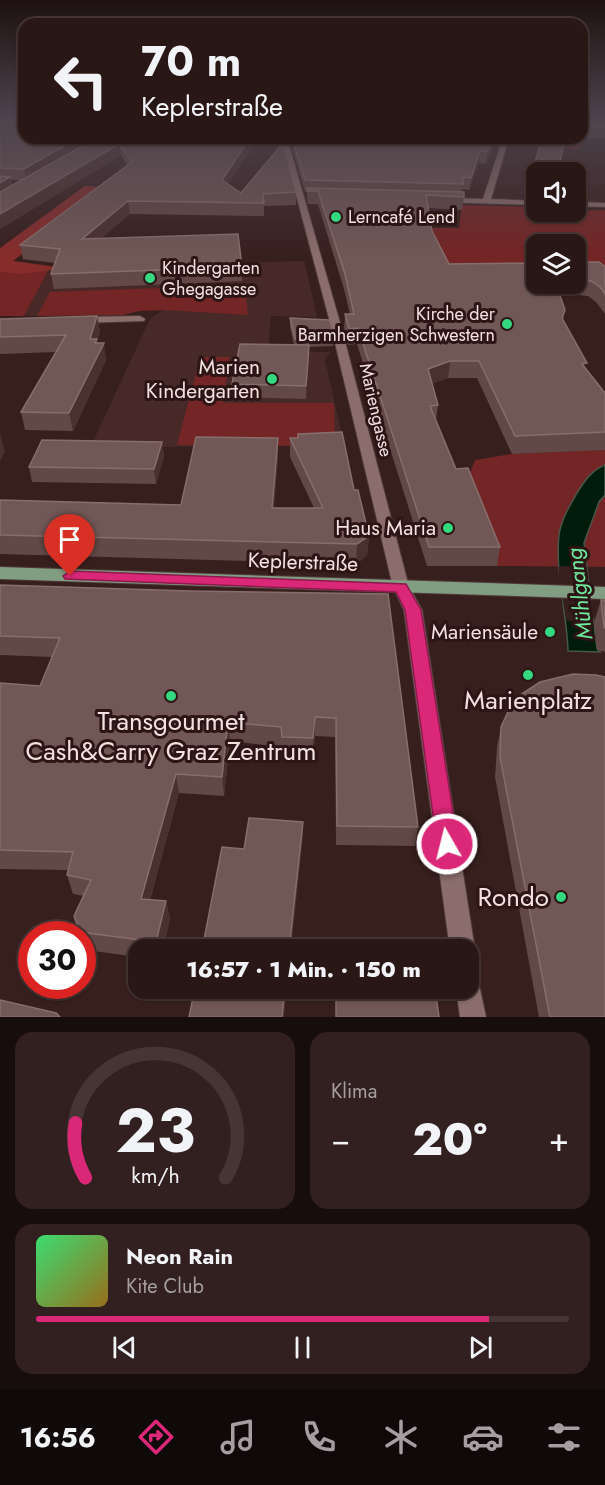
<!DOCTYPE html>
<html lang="de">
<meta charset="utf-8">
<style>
body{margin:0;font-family:Jost,sans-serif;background:#31201f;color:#f1f3f6;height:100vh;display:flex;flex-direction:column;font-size:22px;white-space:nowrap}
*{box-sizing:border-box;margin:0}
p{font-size:20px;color:#a59fa1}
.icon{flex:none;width:33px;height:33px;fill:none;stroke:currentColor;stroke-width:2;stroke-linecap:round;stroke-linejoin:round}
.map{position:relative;height:1017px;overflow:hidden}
.panel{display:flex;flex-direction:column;gap:15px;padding:15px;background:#170d0c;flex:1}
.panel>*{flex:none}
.guide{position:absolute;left:18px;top:18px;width:570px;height:126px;border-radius:18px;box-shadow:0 2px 4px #0004,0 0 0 2px #453635;background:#291716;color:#f1f3f6;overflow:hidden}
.buttons{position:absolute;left:526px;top:162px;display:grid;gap:12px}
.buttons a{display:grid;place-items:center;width:60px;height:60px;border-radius:12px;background:#291716;box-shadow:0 2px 4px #0004,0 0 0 2px #453635;font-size:30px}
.speed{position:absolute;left:18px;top:921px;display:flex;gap:12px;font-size:30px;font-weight:700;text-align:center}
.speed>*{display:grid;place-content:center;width:78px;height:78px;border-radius:50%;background:#291716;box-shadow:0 2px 4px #0004,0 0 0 2px #453635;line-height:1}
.speed .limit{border:9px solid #d22;background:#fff;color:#111}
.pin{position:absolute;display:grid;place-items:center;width:51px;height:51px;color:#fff;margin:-62px -26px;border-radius:50% 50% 50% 0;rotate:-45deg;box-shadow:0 0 6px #0007}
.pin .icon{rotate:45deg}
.me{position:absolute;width:66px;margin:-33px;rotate:352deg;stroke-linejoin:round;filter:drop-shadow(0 0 4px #0008)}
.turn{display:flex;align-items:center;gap:21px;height:126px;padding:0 24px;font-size:27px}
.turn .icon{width:78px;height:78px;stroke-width:2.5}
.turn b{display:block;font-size:42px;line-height:51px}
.big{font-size:45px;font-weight:800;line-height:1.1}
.panel .widget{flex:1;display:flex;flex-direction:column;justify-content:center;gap:9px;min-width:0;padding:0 21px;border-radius:18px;background:#31201f}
.panel .dial{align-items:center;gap:0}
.dial svg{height:156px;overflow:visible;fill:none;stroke:#453635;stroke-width:7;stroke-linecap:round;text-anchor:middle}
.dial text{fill:#f1f3f6;stroke:none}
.song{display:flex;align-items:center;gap:18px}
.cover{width:72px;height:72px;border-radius:9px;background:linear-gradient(135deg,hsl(140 70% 55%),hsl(40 70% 35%))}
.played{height:6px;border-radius:3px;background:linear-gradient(90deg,#db2777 85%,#453635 85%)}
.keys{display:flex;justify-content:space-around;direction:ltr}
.heat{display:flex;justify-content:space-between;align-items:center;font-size:33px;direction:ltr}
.panel .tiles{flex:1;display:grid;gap:15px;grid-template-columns:1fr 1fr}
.widget:last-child{grid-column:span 2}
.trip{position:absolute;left:128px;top:939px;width:351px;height:60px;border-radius:18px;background:#291716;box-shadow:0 2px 4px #0004,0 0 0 2px #453635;font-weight:800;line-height:60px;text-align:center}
.tabs{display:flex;height:96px;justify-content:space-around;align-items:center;background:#100909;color:#a59fa1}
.tabs .icon{width:42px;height:42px}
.tabs .active{color:#db2777}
.tabs b{font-size:27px;color:#f1f3f6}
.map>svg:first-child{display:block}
.built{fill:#472a28}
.green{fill:#742525}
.forest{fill:#862c2b}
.water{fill:#001c0b;stroke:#49574b;stroke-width:1.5}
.pier{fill:#371f1d}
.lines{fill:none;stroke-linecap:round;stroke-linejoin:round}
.minor-casing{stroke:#503c3b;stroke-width:2}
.tertiary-casing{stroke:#503c3b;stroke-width:2}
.primary-casing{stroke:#503c3b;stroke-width:2}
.minor{fill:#8b6e6b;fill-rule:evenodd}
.tertiary{fill:#8b6e6b;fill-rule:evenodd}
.primary{fill:#829e82;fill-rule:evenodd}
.wall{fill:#624846;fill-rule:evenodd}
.shaded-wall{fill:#4a302e}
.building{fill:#715856;stroke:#866e6c;stroke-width:1.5}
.route{fill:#db2777;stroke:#8e194d;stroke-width:1.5}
.poi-dot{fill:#34d881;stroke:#2c1514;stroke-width:2}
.labels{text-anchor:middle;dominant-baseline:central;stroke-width:6;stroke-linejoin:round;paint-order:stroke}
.far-poi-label{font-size:18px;fill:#f2e1df;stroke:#2c1514;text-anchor:start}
.far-street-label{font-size:18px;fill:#f2e1df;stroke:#2c1514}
.poi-label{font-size:21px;fill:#f2e1df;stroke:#2c1514;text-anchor:end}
.street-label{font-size:21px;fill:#f2e1df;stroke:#2c1514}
.water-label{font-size:22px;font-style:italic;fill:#6fea9f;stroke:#2c1514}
.near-poi-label{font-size:26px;fill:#f2e1df;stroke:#2c1514}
</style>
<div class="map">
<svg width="605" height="1017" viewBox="0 0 605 1017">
<rect width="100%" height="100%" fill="#371f1d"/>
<path class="built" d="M302 261 305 264 317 317 271 316 268 351 330 352 325 360 344 445 90 448 150 319 163 310 139 311 123 315 24 316 49 269Z"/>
<path class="green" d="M515 138H581L580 149 513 145Z
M462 205 537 207V212L605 210V281L576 277V244H537V278L448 277 424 228H459Z
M0 269H49L24 316H0Z
M245 285 248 315 165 310 139 311 123 315 37 316 50 292Z
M200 357H230L223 403H334L335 446 177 445Z
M605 450V567L497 566 465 486 475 460 512 454Z"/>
<path class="forest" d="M85 186 108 187 13 261 65 268 22 274 0 272V248Z"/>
<path class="water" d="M605 465V495L599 502 584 543 597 649 600 652 568 651C567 613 555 573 559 535 561 520 569 507 577 493 585 480 591 471 605 465Z"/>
<path class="pier" d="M559 566 586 567 594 613 593 621H567L558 577Z"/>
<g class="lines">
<g class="minor-casing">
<path id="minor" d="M503 138H509L491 199 537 201V205L441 202V198H444L483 199Z
M576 202 605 203V207L576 206Z
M140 316 145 319 144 321 78 323 73 320 78 317Z
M401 581 407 583 422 610 475 950 472 959 468 960V950H450L404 610 393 587 395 583Z
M468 971 477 975 486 1017H460L456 988H468Z"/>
</g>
<g class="tertiary-casing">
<path id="tertiary" d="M281 138H287L341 326 409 587 407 591H395L393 587 331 326Z"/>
</g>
<g class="primary-casing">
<path id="primary" d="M0 567 605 587V599L0 579Z"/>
</g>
<use href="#minor" class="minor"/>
<use href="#tertiary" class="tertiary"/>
<use href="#primary" class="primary"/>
</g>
<path class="wall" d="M0 115 24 138H98L94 140H107L106 138H258L228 184 241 193 296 192V205L264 206V216L130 214 101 238 242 267V281L54 289 51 274 55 263 23 259 20 245 127 165 121 155 0 229ZM11 180H21L12 185Z
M582 115H605V139L582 137Z
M291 138H497L486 164 479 163 469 190 462 189V192L464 197 462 210 428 208 432 231 449 264 537 284H576V262L605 266V314L596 302 588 296 559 293 565 310 563 320 586 369 605 393V450L512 454 477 378H448L432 383 438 405 436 421 456 469 500 547 497 566H427L357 344 348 345 344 330 345 314H350L344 289 318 204H308L307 200V192H305L291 144Z
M537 172V192H528L530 179Z
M97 316 100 332 97 340 98 343 106 360 73 431 25 430 21 412 56 352 0 354V319Z
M290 318 334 337 333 346 309 347 306 399 233 397 232 384 294 345 290 327Z
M290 438 354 490 369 536 367 555 356 564 0 554V500L181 505 278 457 274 508H314L290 457Z
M162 442 164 456 156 484 32 482 29 467Z
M0 585 190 591 388 594 418 827 415 846 336 845 335 737 315 736 313 757H283L282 747 230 741 224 796 179 793 150 900 166 901 170 919 163 950H138V957L86 950 82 941V934H80L74 916 84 896 73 894 67 875 68 870 0 869V683L40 686 52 657 0 655Z
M601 600H605V652L597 650 594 622Z
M501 727 605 1017H539L495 777 497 747Z"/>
<path class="shaded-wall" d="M78 138H98L26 181 24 169Z
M144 138H175L145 144Z
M250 138H258L223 192 222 180Z
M494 138H497L486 164 487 152Z
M119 144 121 155 0 229V214Z
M480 151 479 163 469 190 471 178Z
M10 177 12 189 0 196V183Z
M128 201 130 214 84 253 82 239Z
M97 316 100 332 97 340 99 352 104 343 106 360 73 431 69 413Z
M309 345V358L306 399V386Z
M450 361 448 378 426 386 428 369Z
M0 433 5 452 0 461Z
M278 438V457L272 527V508Z
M162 442 164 456 156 484 154 469Z
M369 536 367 555 356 564 357 544Z
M315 717V736L313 757V738Z
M228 722 230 741 224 796 222 777Z
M176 774 179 793 145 917 141 899Z
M303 822V838L291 950H289Z
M166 901 170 919 163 950H158L156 942Z
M285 988H287L284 1017H282Z"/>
<path class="building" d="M0 115H24V138H78L24 169 0 168Z
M582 115H605V128L582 126Z
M159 138H250L222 180 241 193 283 143 296 192 263 194 264 203 128 201 82 239 238 234 242 267 51 274 60 249 20 245 132 162 119 144 0 214V192L93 140 144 141Z
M292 138H494L487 152 480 151 471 178 463 177V184L305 180Z
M542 138H565L558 172H537V180L530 179Z
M0 176 10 177 0 183Z
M307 188 464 192V197L426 195 432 231 449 264 537 263V284H556L565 310 562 318 587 363 582 364 605 393V432L515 436 479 361H450L428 369 438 405 430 406 456 469 468 468 500 547H429L358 328 349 329 345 314H354L345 274 318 191H308Z
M576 262H599L604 266H605V294L600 287 591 281 576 279Z
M97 316 90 339H97L95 343H104L69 413 21 412 66 335 0 337V319Z
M290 318 330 320 334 337 295 339Z
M240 344 309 345 306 386 232 384Z
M342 432 354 490H358L369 536 357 544 0 535V500L181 505 196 437 278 438 272 508H323L290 438H298V434Z
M42 440 162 442 154 469 29 467Z
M0 585 190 591 388 594 418 827 337 826 336 718 315 717 313 738 282 737 281 727 228 722 222 777 176 774 141 899 166 901 156 942 80 932 74 916 91 880 67 875 73 852 0 850V683L40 686 60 638 0 636Z
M601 600H605V628L604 627Z
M573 674 596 675 605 677V1017H550L500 757 501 727 511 705 520 695 540 682Z
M249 818 303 822 289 950H202L222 847 244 849Z
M429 943 430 950H345V944Z
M195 988H285L282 1017H189Z
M347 988H435L439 1017H336V994H348Z
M0 1000 56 1013 60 1017H0Z"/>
<linearGradient id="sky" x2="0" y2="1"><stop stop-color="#1e1110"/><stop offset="0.45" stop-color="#4d424c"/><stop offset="1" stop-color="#4d424c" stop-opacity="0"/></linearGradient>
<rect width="605" height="257" fill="url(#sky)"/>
<path class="route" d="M70 571 406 584 421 610 458 844 455 850 447 853 440 850 437 844 405 610 396 592 65 579 63 576Z"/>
<g class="poi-dot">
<circle cx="336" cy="217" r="6"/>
<circle cx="150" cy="278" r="6"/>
<circle cx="507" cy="324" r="6"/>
<circle cx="272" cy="379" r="6"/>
<circle cx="448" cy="528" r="6"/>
<circle cx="550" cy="632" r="6"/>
<circle cx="528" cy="675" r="6"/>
<circle cx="171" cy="696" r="6"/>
<circle cx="561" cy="897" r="6"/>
</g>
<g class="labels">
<g class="far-poi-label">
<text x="348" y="217">Lerncafé Lend</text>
<text x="162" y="268">Kindergarten<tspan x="162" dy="21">Ghegagasse</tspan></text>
<text x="495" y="314" text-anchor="end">Kirche der<tspan x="495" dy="21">Barmherzigen Schwestern</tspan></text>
</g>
<g class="far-street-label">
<text transform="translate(376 410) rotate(77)">Mariengasse</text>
</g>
<g class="poi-label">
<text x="260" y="367">Marien<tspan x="260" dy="24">Kindergarten</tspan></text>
<text x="436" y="528">Haus Maria</text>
<text x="538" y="632">Mariensäule</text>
</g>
<g class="street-label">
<text transform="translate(303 562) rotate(2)">Keplerstraße</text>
</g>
<g class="water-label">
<text transform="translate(579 594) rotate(-97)">Mühlgang</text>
</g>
<g class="near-poi-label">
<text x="528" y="700">Marienplatz</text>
<text x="171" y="721">Transgourmet<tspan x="171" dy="30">Cash&amp;Carry Graz Zentrum</tspan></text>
<text x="549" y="897" text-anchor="end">Rondo</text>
</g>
</g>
</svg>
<div class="buttons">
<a><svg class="icon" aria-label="sound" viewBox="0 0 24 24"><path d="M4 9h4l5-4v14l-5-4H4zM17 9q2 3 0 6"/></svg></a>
<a><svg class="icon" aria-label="layers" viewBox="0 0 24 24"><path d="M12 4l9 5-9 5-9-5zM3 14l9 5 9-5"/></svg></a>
</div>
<div class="speed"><div class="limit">30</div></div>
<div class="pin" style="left:70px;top:576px;background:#d93025"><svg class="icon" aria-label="arrive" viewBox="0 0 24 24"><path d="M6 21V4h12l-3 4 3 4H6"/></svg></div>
<svg class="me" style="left:447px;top:844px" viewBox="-20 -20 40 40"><circle r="17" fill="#db2777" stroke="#fff" stroke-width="3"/><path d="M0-11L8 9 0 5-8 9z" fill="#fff"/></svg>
<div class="trip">16:57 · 1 Min. · 150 m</div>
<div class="guide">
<div class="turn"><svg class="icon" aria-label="left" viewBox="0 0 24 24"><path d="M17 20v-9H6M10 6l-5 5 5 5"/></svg><div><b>70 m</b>Keplerstraße</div></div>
</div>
</div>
<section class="panel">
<div class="tiles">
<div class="widget dial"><svg viewBox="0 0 100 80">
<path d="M14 69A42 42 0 1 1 86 69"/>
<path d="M14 69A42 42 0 0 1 9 41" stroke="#db2777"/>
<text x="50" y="56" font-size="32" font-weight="700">23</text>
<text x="50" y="72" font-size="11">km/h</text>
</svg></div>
<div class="widget"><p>Klima</p>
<div class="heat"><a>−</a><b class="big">20°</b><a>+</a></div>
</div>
<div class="widget">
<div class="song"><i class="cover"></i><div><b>Neon Rain</b><p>Kite Club</p></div></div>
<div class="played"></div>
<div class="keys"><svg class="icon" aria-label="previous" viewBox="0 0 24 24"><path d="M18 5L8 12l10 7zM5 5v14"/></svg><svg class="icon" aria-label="pause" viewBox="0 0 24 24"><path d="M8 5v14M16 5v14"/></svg><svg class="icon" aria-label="next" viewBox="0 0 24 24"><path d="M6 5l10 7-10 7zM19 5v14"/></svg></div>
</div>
</div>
</section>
<nav class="tabs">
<b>16:56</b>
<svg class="icon active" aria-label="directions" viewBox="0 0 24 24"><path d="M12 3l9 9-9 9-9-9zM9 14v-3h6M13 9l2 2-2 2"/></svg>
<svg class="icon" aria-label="music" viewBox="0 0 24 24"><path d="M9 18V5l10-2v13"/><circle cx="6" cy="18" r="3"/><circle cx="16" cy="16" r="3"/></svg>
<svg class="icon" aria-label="phone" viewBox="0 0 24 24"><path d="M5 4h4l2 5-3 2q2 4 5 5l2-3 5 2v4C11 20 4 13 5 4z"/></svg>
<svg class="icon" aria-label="climate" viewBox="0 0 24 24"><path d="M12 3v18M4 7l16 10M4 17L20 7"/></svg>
<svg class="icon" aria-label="car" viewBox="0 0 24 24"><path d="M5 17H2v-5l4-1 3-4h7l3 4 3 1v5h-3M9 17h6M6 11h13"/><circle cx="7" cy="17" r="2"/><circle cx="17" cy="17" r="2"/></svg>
<svg class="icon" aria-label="filters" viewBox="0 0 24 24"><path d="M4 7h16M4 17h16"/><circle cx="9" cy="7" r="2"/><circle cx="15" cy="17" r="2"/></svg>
</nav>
